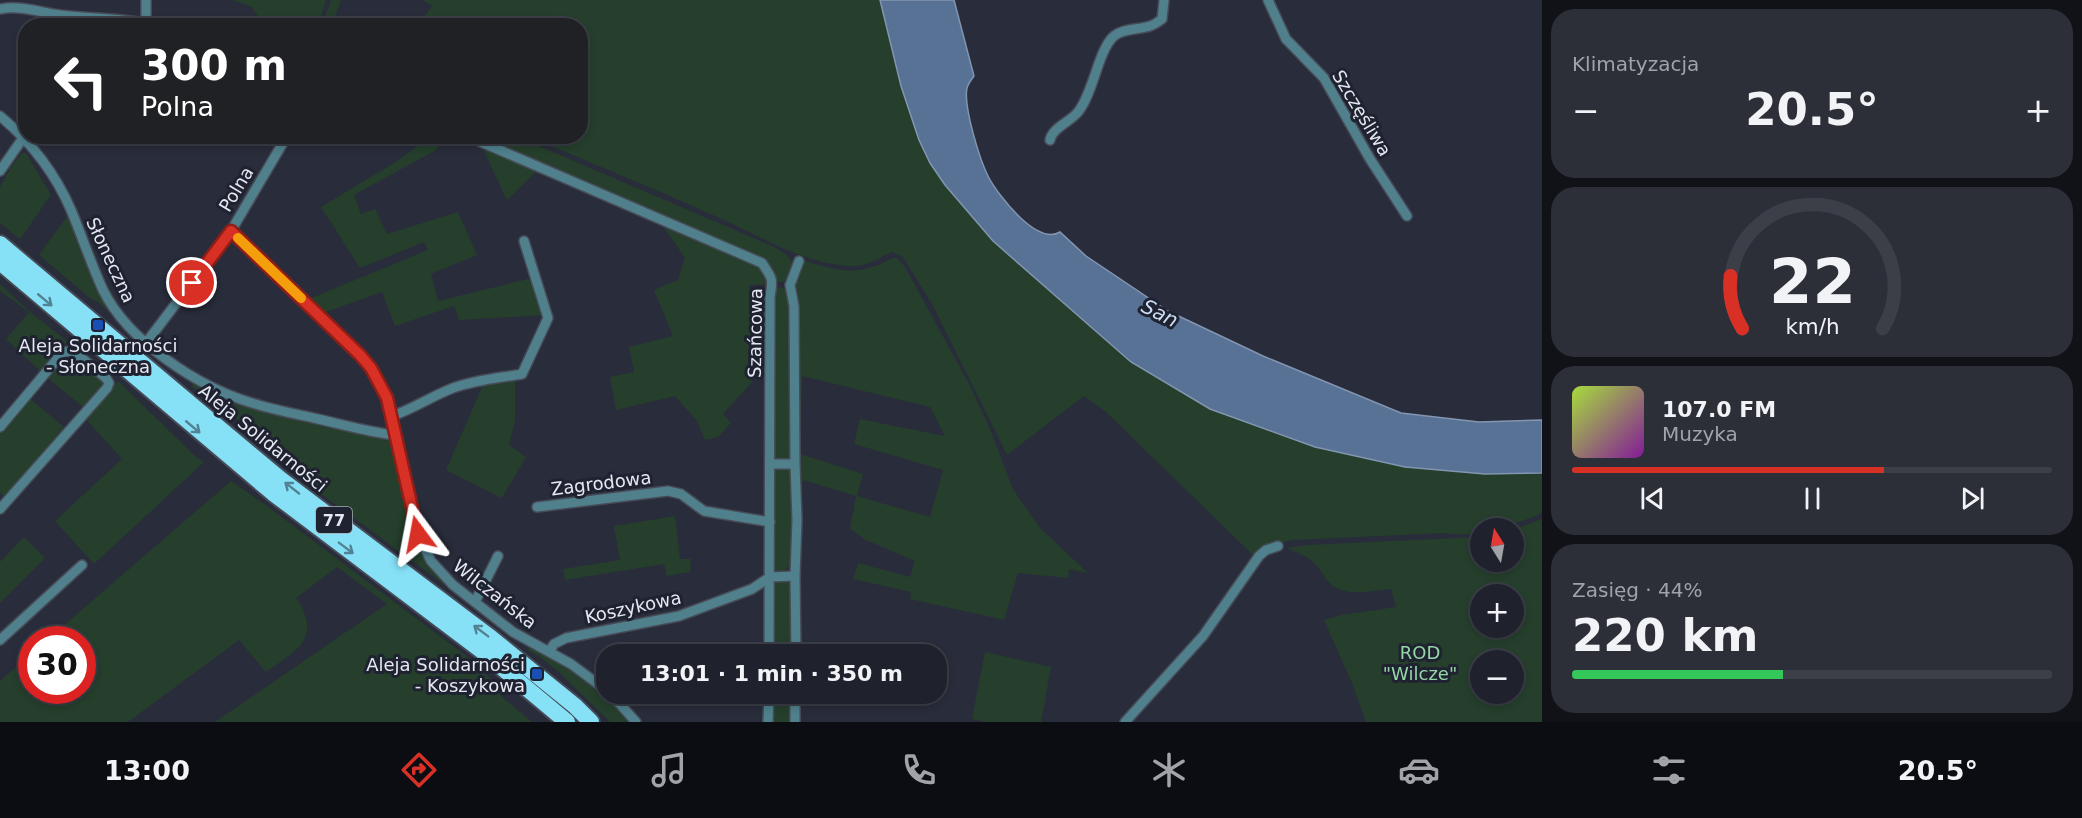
<!DOCTYPE html>
<html lang="pl">
<meta charset="utf-8">
<style>
body{margin:0;font-family:"DejaVu Sans",sans-serif;background:#2c2e38;color:#f1f3f6;height:100vh;display:flex;flex-direction:column;font-size:22px;white-space:nowrap}
*{box-sizing:border-box;margin:0}
p{font-size:20px;color:#a1a3a9}
.icon{flex:none;width:33px;height:33px;fill:none;stroke:currentColor;stroke-width:2;stroke-linecap:round;stroke-linejoin:round}
.map{position:relative;flex:1;overflow:hidden}
.details{display:flex;flex-direction:column;gap:9px;padding:9px;background:#111218;width:540px}
.details>*{flex:none}
.hud{position:absolute;left:18px;top:18px;width:570px;height:126px;border-radius:24px;box-shadow:0 3px 9px #0003,0 0 0 2px #3c3e48;background:#202124;color:#fff;overflow:hidden}
.needle{width:39px;rotate:349deg}
.controls{position:absolute;left:1470px;top:518px;display:grid;gap:12px}
.controls a{display:grid;place-items:center;width:54px;height:54px;border-radius:50%;background:#1f212c;box-shadow:0 3px 9px #0003,0 0 0 2px #3c3e48;font-size:30px}
.speed{position:absolute;left:18px;top:626px;display:flex;gap:12px;font-size:30px;font-weight:700;text-align:center}
.speed>*{display:grid;place-content:center;width:78px;height:78px;border-radius:50%;background:#1f212c;box-shadow:0 3px 9px #0003,0 0 0 2px #3c3e48;line-height:1}
.speed .limit{border:9px solid #d22;background:#fff;color:#111}
.pin{position:absolute;display:grid;place-items:center;width:51px;height:51px;color:#fff;margin:-26px;border:3px solid #fff;border-radius:50%;box-shadow:0 2px 6px #0007}
.me{position:absolute;width:66px;margin:-33px;rotate:347deg;stroke-linejoin:round;filter:drop-shadow(0 0 4px #0008)}
.turn{display:flex;align-items:center;gap:21px;height:126px;padding:0 24px;font-size:27px}
.turn .icon{width:78px;height:78px;stroke-width:2.5}
.turn b{display:block;font-size:42px;line-height:51px}
.big{font-size:45px;font-weight:700;line-height:1.1}
.details .card{flex:1;display:flex;flex-direction:column;justify-content:center;gap:9px;min-width:0;padding:0 21px;border-radius:24px;background:#2c2e38}
.details .dial{align-items:center;gap:0}
.dial svg{height:156px;overflow:visible;fill:none;stroke:#3c3e48;stroke-width:7;stroke-linecap:round;text-anchor:middle}
.dial text{fill:#f1f3f6;stroke:none}
.song{display:flex;align-items:center;gap:18px}
.cover{width:72px;height:72px;border-radius:9px;background:linear-gradient(135deg,hsl(80 70% 55%),hsl(290 70% 35%))}
.played{height:6px;border-radius:3px;background:linear-gradient(90deg,#d93025 65%,#3c3e48 65%)}
.keys{display:flex;justify-content:space-around;direction:ltr}
.heat{display:flex;justify-content:space-between;align-items:center;font-size:33px;direction:ltr}
.charge{height:9px;border-radius:4px;background:linear-gradient(90deg,#34c759 44%,#3c3e48 0)}
.trip{position:absolute;left:596px;top:644px;width:351px;height:60px;border-radius:24px;background:#1f212c;box-shadow:0 3px 9px #0003,0 0 0 2px #3c3e48;font-weight:700;line-height:60px;text-align:center}
.tab-bar{display:flex;height:96px;justify-content:space-around;align-items:center;background:#0c0d12;color:#a1a3a9}
.tab-bar .icon{width:42px;height:42px}
.tab-bar .on{color:#d93025}
.tab-bar b{font-size:27px;color:#f1f3f6}
main{display:flex;flex:1;min-height:0}
.map>svg:first-child{display:block}
.green{fill:#253f2c;fill-rule:evenodd}
.water{fill:#587295;stroke:#8295b1;stroke-width:1.5}
.lines{fill:none;stroke-linecap:round;stroke-linejoin:round}
.minor-casing{stroke:#474a57;stroke-width:12}
.trunk-casing{stroke:#474a57;stroke-width:20}
.minor{stroke:#4f808c;stroke-width:9}
.trunk{stroke:#86e1f6;stroke-width:16}
.oneway{stroke:#528293}
.route-casing{stroke:#8d1f18;stroke-width:15}
.route{stroke:#d93025;stroke-width:10}
.slow{stroke:#f59e0b;stroke-width:10}
.transit-dot{fill:#1a4fb4;stroke:#1f2230;stroke-width:2}
.labels{text-anchor:middle;dominant-baseline:central;stroke-width:6;stroke-linejoin:round;paint-order:stroke}
.shield{fill:#1f2230;stroke:#aaacb7;stroke-width:1.5}
.shield-label{font-size:16px;font-weight:bold;fill:#e5e7f1}
.street-label{font-size:18px;fill:#e5e7f1;stroke:#1f2230}
.poi-label{font-size:18px;fill:#e5e7f1;stroke:#1f2230}
.park-label{font-size:18px;fill:#95d6a6;stroke:#1f2230}
.water-label{font-size:20px;font-style:italic;fill:#cddef6;stroke:#1f2230}
</style>
<main>
<div class="map">
<svg width="1542" height="722" viewBox="0 0 1542 722">
<rect width="100%" height="100%" fill="#292c3a"/>
<path class="green" d="M233 0H326L318 25 264 26 252 7Z
M331 0H341L333 23 334 25H322Z
M423 0H880L901 86 919 140 930 163 945 185 993 241 1131 362 1210 409 1315 447 1405 467 1485 474 1542 473V513C1523 522 1502 528 1480 528V532L1465 535 1444 533 1293 540 1276 544 1255 557 1106 412 1084 396 1007 455 933 306 903 257 891 252C878 259 868 266 853 266 804 265 759 235 715 216 658 190 600 167 542 142L545 137 580 136V26H417L432 6Z
M431 137H444L436 150 354 195 361 214 375 209 387 234 458 212 477 255 431 274 438 301 528 279 536 286 545 315 459 320 454 306 395 326 382 292 323 313 309 299 428 250 424 242 360 268 321 207 397 161Z
M471 137H518L772 246C790 255 800 262 784 282H780L775 280 769 268Z
M483 149 538 170 507 200Z
M22 153H26L51 195 20 239 0 223V187L11 167Z
M68 215 98 290 110 313 98 302 91 299 39 255Z
M661 223 764 269 769 284 749 285 752 382 723 414 731 423 718 437 705 440 697 421 675 396 616 410 610 377 634 372 629 347 673 336 654 290 678 280 685 258Z
M892 258H897L905 267 968 382 988 424 1013 489 1039 527 1088 573 1069 569 1068 578 1018 573 1004 620 910 599 911 592 853 579 858 563 910 577 915 561 866 540 850 529 856 496 803 480V482L799 481 796 273 799 266 805 261C839 271 860 277 892 258ZM802 376 930 407 945 436 860 419 854 444 943 470 930 517 857 496 863 474 800 454Z
M0 284 29 311 67 341 41 372 6 339 29 312 0 291Z
M779 287 785 289 791 296V459L773 462 771 308 775 289Z
M72 354 103 382V385L83 407 45 376 64 356Z
M515 379V421L509 445 526 457 502 498 446 470 483 385Z
M118 381 196 457 204 462 94 564 55 521 122 459 85 418Z
M193 382 225 398 247 405 390 441 394 446 413 536C428 570 444 582 472 605L305 482 226 409 192 387Z
M28 397 64 427 5 497 0 493V431Z
M776 467 792 469 795 513 792 563 782 573H775L772 570 774 470Z
M231 481 267 506 465 655 503 690 500 695 532 722H215L387 604 337 567 296 598C323 638 297 650 266 672L239 640 128 722H0V681L31 654 32 690H82V639H48Z
M675 516 680 559H691L690 572 667 576 664 564 565 580 563 569 620 560 614 526Z
M1542 519V722H1366L1352 683 1324 620 1341 615 1396 607 1391 589C1374 590 1355 596 1338 589 1326 584 1322 569 1312 561 1305 555 1296 552 1287 548L1306 545 1480 537V561H1514V529ZM1480 594H1514V627H1480ZM1480 660H1514V693H1480Z
M24 537 45 558 0 603V562Z
M784 579 792 585 793 654H775L773 642V586L775 580Z
M529 648C573 670 597 684 630 722H610L558 671 537 655 527 650Z
M985 652 1051 667 1041 722H986L972 719Z
M773 693H792V722H771Z"/>
<path class="water" d="M880 0H954L974 76C971 80 968 84 967 88 963 106 980 161 989 178 999 196 1037 246 1060 232L1086 256 1168 311 1263 356 1401 413 1479 422 1542 420V473L1485 474 1405 467 1315 447 1210 409 1131 362 993 241 945 185 930 163 919 140 901 86Z"/>
<g class="lines">
<g class="minor-casing">
<path id="minor" d="M1268 0 1286 39 1324 78 1370 159 1407 216
M0 9C20 5 39 12 60 15 93 19 128 18 162 26
M146 22V0
M0 116C30 141 55 173 71 210 82 236 91 264 103 290 128 341 198 387 252 403 274 410 296 414 318 419 344 425 369 432 394 435
M467 136 762 263C773 279 773 279 770 297L769 654
M1050 140C1052 128 1070 122 1078 112 1094 92 1098 50 1114 36 1124 28 1138 30 1150 26 1154 25 1158 22 1162 19L1164 0
M0 171 23 138
M231 231 342 337 371 368 387 398 418 534 431 561 453 585 513 632 571 664 606 690
M790 285 794 306 795 464 797 520 795 576 796 654
M790 285 799 261
M146 343 231 231 287 136
M392 416C413 409 432 396 453 388 475 380 499 378 522 374L548 318 524 241
M0 427 63 352 73 351 106 378 109 383 107 388 0 509
M770 464H795
M537 507 668 491 681 494 704 511 770 522
M475 602 498 556
M0 640 82 565
M549 652 554 644 566 638 679 616 752 589 770 577 795 576
M610 693 636 722
M768 722 769 693
M795 722V693
M1125 722 1203 636 1259 556 1266 550 1278 546"/>
</g>
<g class="trunk-casing">
<path id="trunk" d="M0 244 280 479 491 638 575 706 591 722
M0 262 273 493 481 650 567 722"/>
</g>
<use href="#minor" class="minor"/>
<use href="#trunk" class="trunk"/>
</g>
<defs><path id="oneway-shaft" d="M-6 0H5M1.5-3L5.5 0L1.5 3" fill="none" stroke-width="1.6" stroke-linecap="round" stroke-linejoin="round" transform="scale(1.5)"/></defs>
<g class="oneway">
<use href="#oneway-shaft" transform="translate(45 300) rotate(40)"/>
<use href="#oneway-shaft" transform="translate(193 427) rotate(40)"/>
<use href="#oneway-shaft" transform="translate(292 488) rotate(-142)"/>
<use href="#oneway-shaft" transform="translate(346 548) rotate(37)"/>
<use href="#oneway-shaft" transform="translate(481 631) rotate(-143)"/>
</g>
<g class="lines">
<g class="route-casing">
<path id="route" d="M192 283 231 231 360 355 371 368 387 398 418 534"/>
</g>
<use href="#route" class="route"/>
<path class="slow" d="M238 238 301 298"/>
</g>
<g class="transit-dot">
<rect x="92" y="319" width="12" height="12" rx="3"/>
<rect x="531" y="668" width="12" height="12" rx="3"/>
</g>
<g class="labels">
<rect class="shield" x="316" y="507" width="36" height="26" rx="4.5"/>
<g class="shield-label">
<text x="334" y="520">77</text>
</g>
<g class="street-label">
<text transform="translate(1362 113) rotate(59)">Szczęśliwa</text>
<text transform="translate(236 189) rotate(-59)">Polna</text>
<text transform="translate(111 260) rotate(65)">Słoneczna</text>
<text transform="translate(755 333) rotate(-89)">Szańcowa</text>
<text transform="translate(263 438) rotate(39)">Aleja Solidarności</text>
<text transform="translate(601 483) rotate(-7)">Zagrodowa</text>
<text transform="translate(495 594) rotate(38)">WiIczańska</text>
<text transform="translate(633 607) rotate(-12)">Koszykowa</text>
</g>
<g class="poi-label">
<text x="98" y="345">Aleja Solidarności<tspan x="98" dy="21">- Słoneczna</tspan></text>
<text x="525" y="664" text-anchor="end">Aleja Solidarności<tspan x="525" dy="21">- Koszykowa</tspan></text>
</g>
<g class="park-label">
<text x="1420" y="652">ROD<tspan x="1420" dy="21">"Wilcze"</tspan></text>
</g>
<g class="water-label">
<text transform="translate(1160 313) rotate(27)">San</text>
</g>
</g>
</svg>
<div class="controls">
<a><svg class="needle" viewBox="-14 -14 28 28"><path d="M0-13l5 13h-10z" fill="#e53935"/><path d="M0 13l5-13h-10z" fill="#a1a3a9"/></svg></a>
<a>+</a>
<a>−</a>
</div>
<div class="speed"><div class="limit">30</div></div>
<div class="pin" style="left:192px;top:283px;background:#d93025"><svg class="icon" aria-label="arrive" viewBox="0 0 24 24"><path d="M6 21V4h12l-3 4 3 4H6"/></svg></div>
<svg class="me" style="left:418px;top:534px" viewBox="-20 -20 40 40"><path d="M0-17L14 15 0 8-14 15z" fill="#d93025" stroke="#fff" stroke-width="4"/></svg>
<div class="trip">13:01 · 1 min · 350 m</div>
<div class="hud">
<div class="turn"><svg class="icon" aria-label="left" viewBox="0 0 24 24"><path d="M17 20v-9H6M10 6l-5 5 5 5"/></svg><div><b>300 m</b>Polna</div></div>
</div>
</div>
<section class="details">
<div class="card"><p>Klimatyzacja</p>
<div class="heat"><a>−</a><b class="big">20.5°</b><a>+</a></div>
</div>
<div class="card dial"><svg viewBox="0 0 100 80">
<path d="M14 69A42 42 0 1 1 86 69"/>
<path d="M14 69A42 42 0 0 1 8 42" stroke="#d93025"/>
<text x="50" y="56" font-size="32" font-weight="700">22</text>
<text x="50" y="72" font-size="11">km/h</text>
</svg></div>
<div class="card">
<div class="song"><i class="cover"></i><div><b>107.0 FM</b><p>Muzyka</p></div></div>
<div class="played"></div>
<div class="keys"><svg class="icon" aria-label="previous" viewBox="0 0 24 24"><path d="M18 5L8 12l10 7zM5 5v14"/></svg><svg class="icon" aria-label="pause" viewBox="0 0 24 24"><path d="M8 5v14M16 5v14"/></svg><svg class="icon" aria-label="next" viewBox="0 0 24 24"><path d="M6 5l10 7-10 7zM19 5v14"/></svg></div>
</div>
<div class="card"><p>Zasięg · 44%</p><b class="big">220 km</b><div class="charge"></div></div>
</section>
</main>
<nav class="tab-bar">
<b>13:00</b>
<svg class="icon on" aria-label="directions" viewBox="0 0 24 24"><path d="M12 3l9 9-9 9-9-9zM9 14v-3h6M13 9l2 2-2 2"/></svg>
<svg class="icon" aria-label="music" viewBox="0 0 24 24"><path d="M9 18V5l10-2v13"/><circle cx="6" cy="18" r="3"/><circle cx="16" cy="16" r="3"/></svg>
<svg class="icon" aria-label="phone" viewBox="0 0 24 24"><path d="M5 4h4l2 5-3 2q2 4 5 5l2-3 5 2v4C11 20 4 13 5 4z"/></svg>
<svg class="icon" aria-label="climate" viewBox="0 0 24 24"><path d="M12 3v18M4 7l16 10M4 17L20 7"/></svg>
<svg class="icon" aria-label="car" viewBox="0 0 24 24"><path d="M5 17H2v-5l4-1 3-4h7l3 4 3 1v5h-3M9 17h6M6 11h13"/><circle cx="7" cy="17" r="2"/><circle cx="17" cy="17" r="2"/></svg>
<svg class="icon" aria-label="filters" viewBox="0 0 24 24"><path d="M4 7h16M4 17h16"/><circle cx="9" cy="7" r="2"/><circle cx="15" cy="17" r="2"/></svg>
<b>20.5°</b>
</nav>
